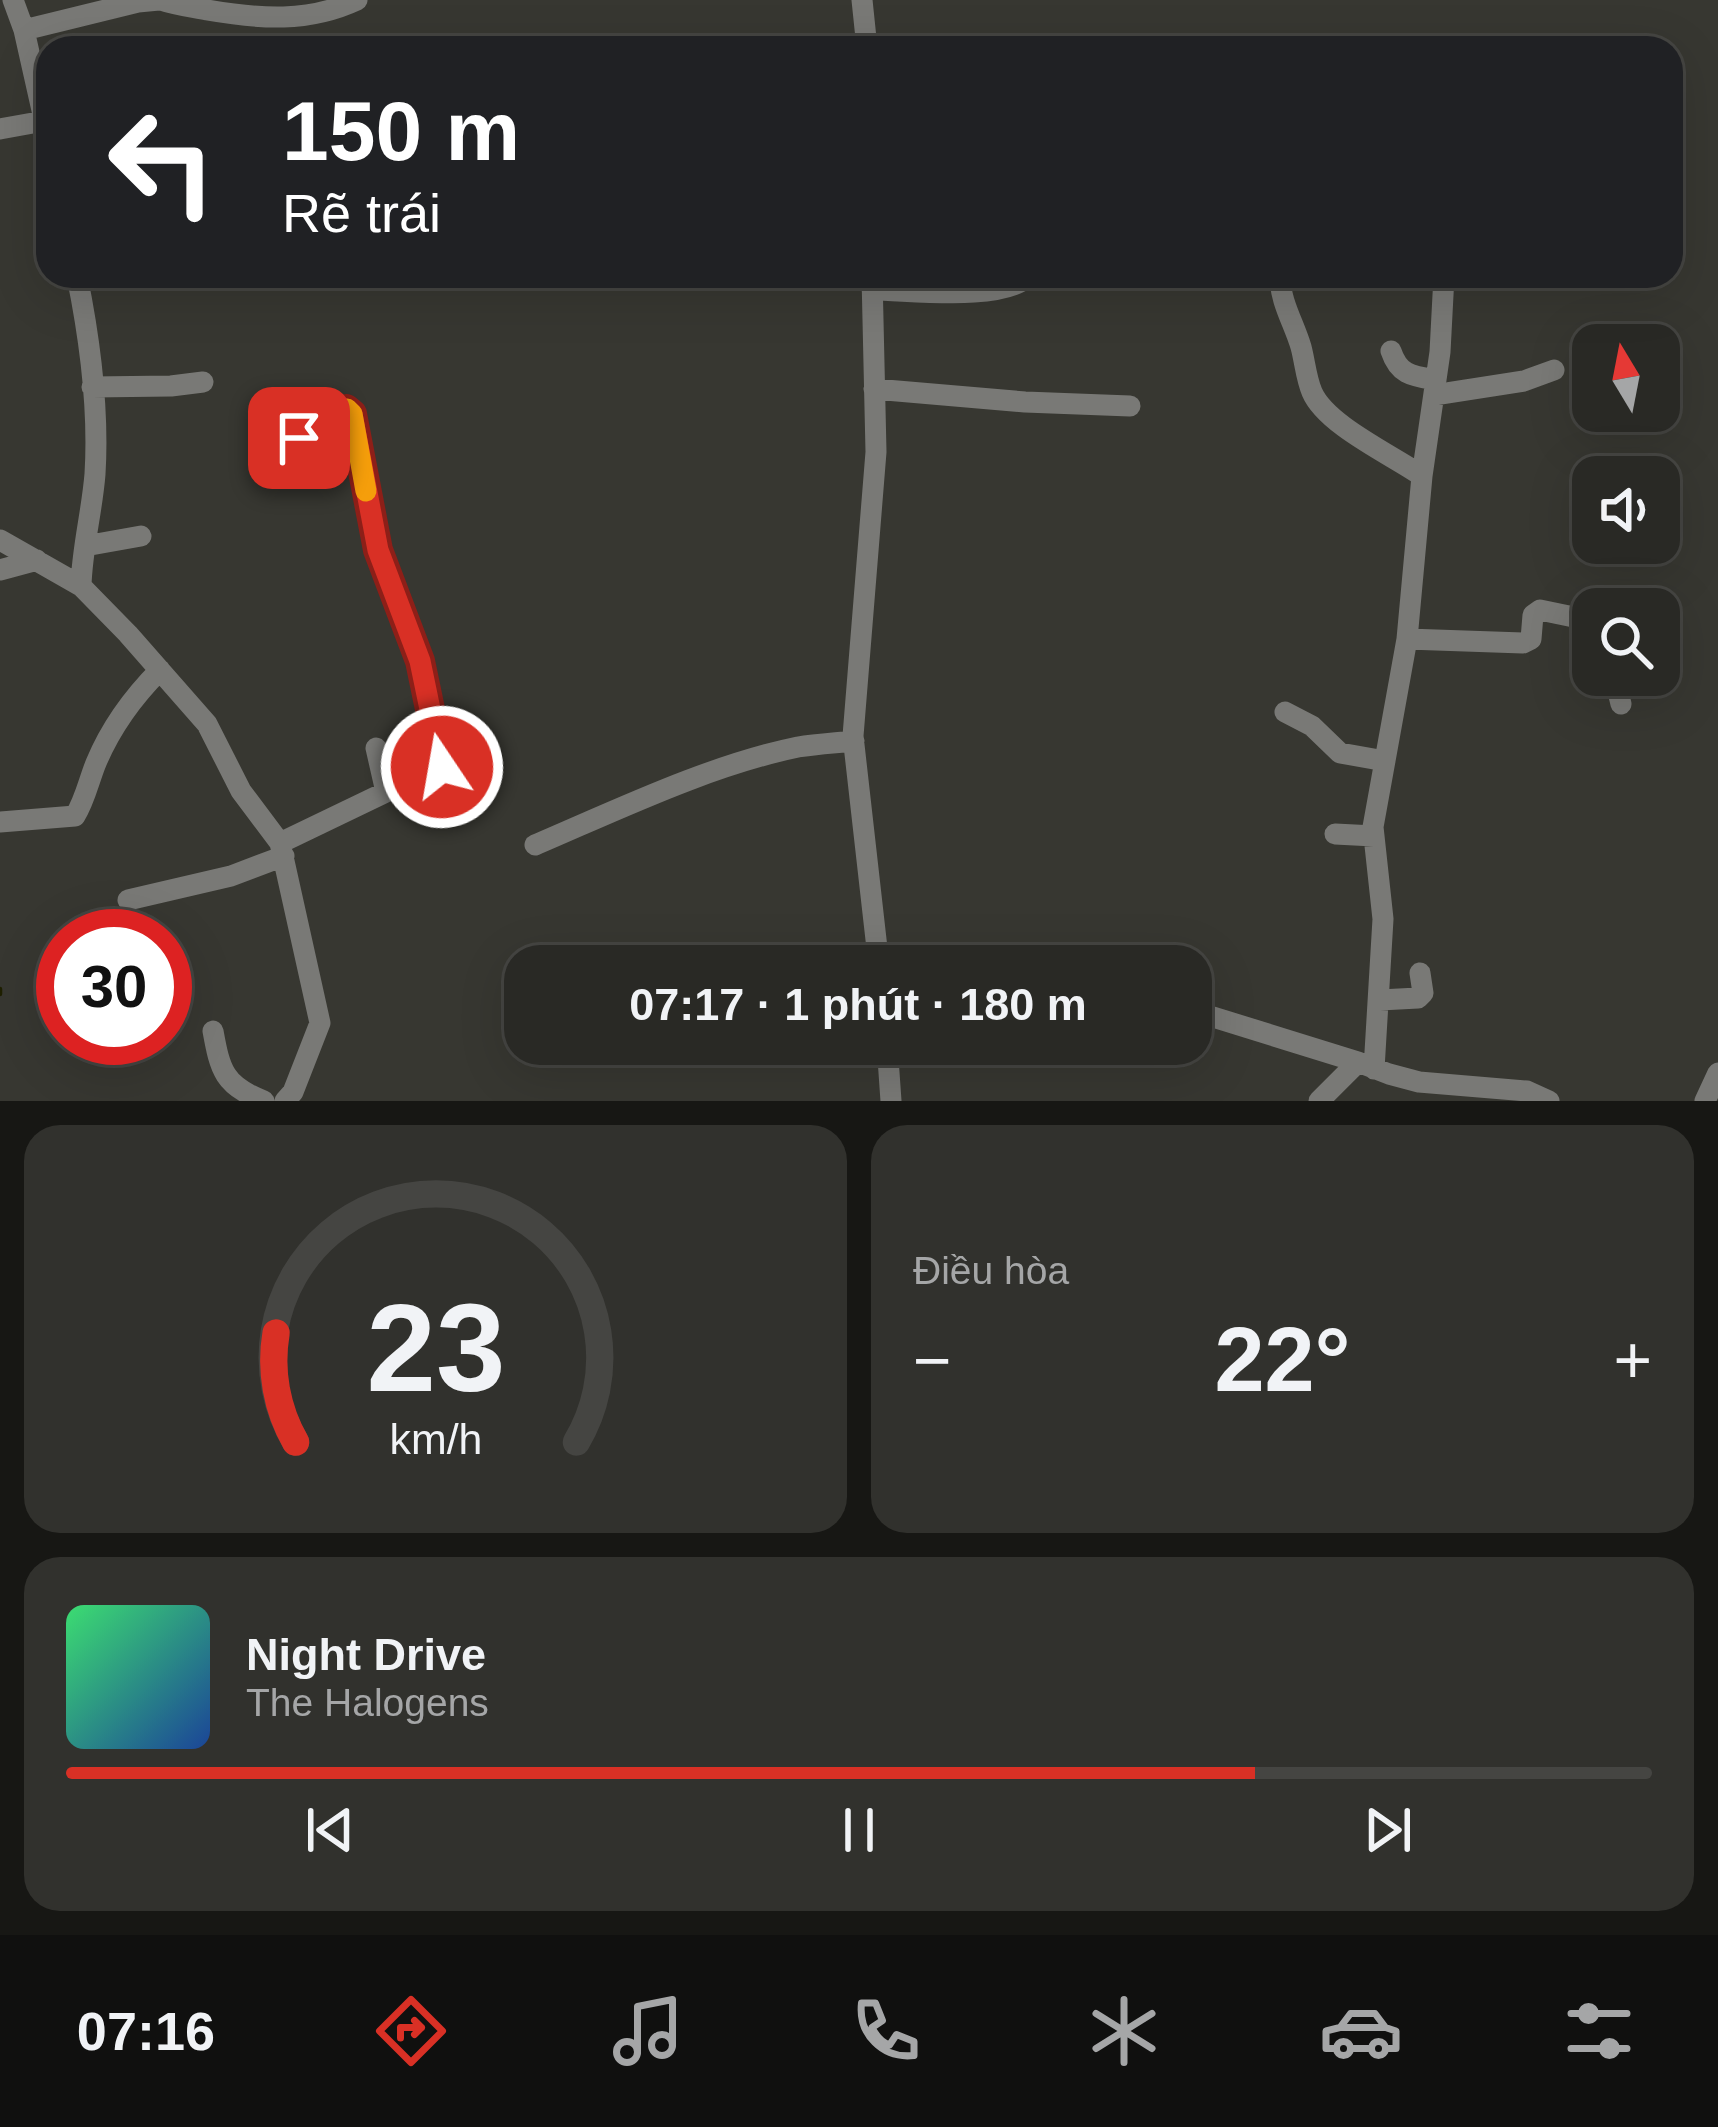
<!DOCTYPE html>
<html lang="vi">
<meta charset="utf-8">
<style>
body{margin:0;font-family:Helvetica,sans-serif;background:#31312d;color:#f1f3f6;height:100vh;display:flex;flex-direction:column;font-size:45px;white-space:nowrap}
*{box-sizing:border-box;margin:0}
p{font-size:39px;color:#a5a6a7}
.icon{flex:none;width:66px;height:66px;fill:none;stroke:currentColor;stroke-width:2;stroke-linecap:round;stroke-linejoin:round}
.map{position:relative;height:1101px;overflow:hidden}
.panel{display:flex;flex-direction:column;gap:24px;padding:24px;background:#171714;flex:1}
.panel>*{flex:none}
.hud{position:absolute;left:36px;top:36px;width:1647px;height:252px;border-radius:36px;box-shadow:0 12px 48px #0002,0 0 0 3px #454542;background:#202124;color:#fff;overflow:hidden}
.needle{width:78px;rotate:350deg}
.fabs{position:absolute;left:1572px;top:324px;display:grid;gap:24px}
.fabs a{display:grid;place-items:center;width:108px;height:108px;border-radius:24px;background:#292925;box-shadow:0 12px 48px #0002,0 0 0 3px #454542;font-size:60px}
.speed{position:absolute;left:36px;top:909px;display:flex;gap:24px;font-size:60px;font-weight:700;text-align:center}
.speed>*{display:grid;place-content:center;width:156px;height:156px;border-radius:50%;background:#292925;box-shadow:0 12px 48px #0002,0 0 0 3px #454542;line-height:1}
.speed .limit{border:18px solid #d22;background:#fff;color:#111}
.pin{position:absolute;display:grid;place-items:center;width:102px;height:102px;color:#fff;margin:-51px;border-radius:24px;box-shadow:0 6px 18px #0006}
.me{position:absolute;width:132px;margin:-66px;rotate:348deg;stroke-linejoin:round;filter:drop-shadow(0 0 9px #0008)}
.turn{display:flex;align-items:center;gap:42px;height:252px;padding:0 48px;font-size:54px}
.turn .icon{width:156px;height:156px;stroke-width:2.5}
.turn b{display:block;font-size:84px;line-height:102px}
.big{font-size:90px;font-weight:600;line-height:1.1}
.panel .card{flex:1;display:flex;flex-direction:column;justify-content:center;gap:18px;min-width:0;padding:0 42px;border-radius:36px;background:#31312d}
.panel .dial{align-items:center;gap:0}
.dial svg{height:312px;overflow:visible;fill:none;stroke:#454542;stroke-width:7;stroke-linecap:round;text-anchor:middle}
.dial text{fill:#f1f3f6;stroke:none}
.song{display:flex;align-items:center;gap:36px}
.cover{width:144px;height:144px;border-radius:18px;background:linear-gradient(135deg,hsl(140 70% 55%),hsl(220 70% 35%))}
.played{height:12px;border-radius:6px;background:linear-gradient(90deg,#d93025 75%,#454542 75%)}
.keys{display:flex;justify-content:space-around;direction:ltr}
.heat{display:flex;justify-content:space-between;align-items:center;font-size:66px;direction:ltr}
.panel .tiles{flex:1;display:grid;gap:24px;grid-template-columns:1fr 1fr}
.card:last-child{grid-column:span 2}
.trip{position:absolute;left:504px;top:945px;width:708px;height:120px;border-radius:36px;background:#292925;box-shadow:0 12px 48px #0002,0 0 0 3px #454542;font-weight:600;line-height:120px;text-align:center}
.tab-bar{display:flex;height:192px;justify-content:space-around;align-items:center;background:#10100f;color:#a5a6a7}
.tab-bar .icon{width:84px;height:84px}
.tab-bar .current{color:#d93025}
.tab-bar b{font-size:54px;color:#f1f3f6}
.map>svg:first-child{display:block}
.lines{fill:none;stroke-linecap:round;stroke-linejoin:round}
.stream{stroke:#1f2001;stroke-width:4.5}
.minor{stroke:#797976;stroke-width:21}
.route-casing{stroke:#8d1f18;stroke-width:30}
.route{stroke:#d93025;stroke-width:21}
.slow{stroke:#f59e0b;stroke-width:21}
</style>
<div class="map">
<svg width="1718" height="1101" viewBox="0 0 1718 1101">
<rect width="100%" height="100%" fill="#373731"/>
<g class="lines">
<path class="stream" d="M0 989V994"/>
<path class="minor" d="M13 0 24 30 48 137
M161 0C176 5 192 7 207 10 260 19 308 23 357 0
M862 0 867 48
M24 30 138 2 159 0
M0 129 44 121
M77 276C90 340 99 409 95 474 92 512 82 548 81 586
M872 276 876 452 853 736 879 966
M1280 276C1280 302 1294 323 1301 347 1305 362 1306 378 1312 392 1326 425 1392 455 1422 476
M872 290C911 290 1001 302 1029 276
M1391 351C1399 375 1412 376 1436 380
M92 387 171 386 203 382
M874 389 1025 402 1130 406
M1434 395 1524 381 1554 370
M0 540 81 586 128 634 207 724 241 791 280 843 320 1023 293 1092 285 1101
M85 546 141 536
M0 570 37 560
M1407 639 1523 643 1531 639 1533 615 1540 610 1593 621
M1614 675 1621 704
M1285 712 1312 726 1340 753 1385 761
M376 748 386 792
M0 822 75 816C85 800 89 780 96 763 111 727 133 697 160 670
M1335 834 1374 836
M280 843 386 792 437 775 442 767 420 661 378 550 352 414 346 409 342 410 300 438
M535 845C617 810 710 765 798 747 816 744 835 743 854 741
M128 900 231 876 284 856
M1380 1000 1418 998 1423 993 1420 973
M1191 1015 1213 1017 1358 1062 1389 1074 1419 1082 1527 1091 1549 1101
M213 1031C220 1070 224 1086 264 1101
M887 1044 891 1101
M1374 1069 1383 919 1373 827 1407 639 1422 476 1440 352 1444 276
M1319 1101 1358 1062
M1705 1101 1718 1073"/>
</g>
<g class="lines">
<g class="route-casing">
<path id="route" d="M299 438 342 410 346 409 352 414 378 550 420 661 442 767"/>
</g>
<use href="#route" class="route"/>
<path class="slow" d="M347 409 352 414 366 491"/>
</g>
</svg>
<div class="fabs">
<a><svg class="needle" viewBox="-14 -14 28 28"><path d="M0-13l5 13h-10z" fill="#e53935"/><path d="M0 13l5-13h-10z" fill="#a5a6a7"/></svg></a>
<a><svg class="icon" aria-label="sound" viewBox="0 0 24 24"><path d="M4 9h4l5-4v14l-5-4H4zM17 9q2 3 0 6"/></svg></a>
<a><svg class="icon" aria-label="search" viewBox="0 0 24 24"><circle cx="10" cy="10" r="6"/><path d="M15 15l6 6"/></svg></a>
</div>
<div class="speed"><div class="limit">30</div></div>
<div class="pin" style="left:299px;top:438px;background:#d93025"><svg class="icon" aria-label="arrive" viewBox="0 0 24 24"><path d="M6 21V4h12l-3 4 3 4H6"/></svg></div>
<svg class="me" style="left:442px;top:767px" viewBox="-20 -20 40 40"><circle r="17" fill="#d93025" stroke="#fff" stroke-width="3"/><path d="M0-11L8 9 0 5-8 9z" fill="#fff"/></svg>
<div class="trip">07:17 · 1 phút · 180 m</div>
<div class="hud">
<div class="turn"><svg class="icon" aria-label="left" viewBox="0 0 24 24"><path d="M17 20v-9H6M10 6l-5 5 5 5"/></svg><div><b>150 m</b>Rẽ trái</div></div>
</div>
</div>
<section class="panel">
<div class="tiles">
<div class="card dial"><svg viewBox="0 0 100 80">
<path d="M14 69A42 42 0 1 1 86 69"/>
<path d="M14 69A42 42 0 0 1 9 41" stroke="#d93025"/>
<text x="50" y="56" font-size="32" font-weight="700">23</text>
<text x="50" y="72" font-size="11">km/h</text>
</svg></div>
<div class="card"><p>Điều hòa</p>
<div class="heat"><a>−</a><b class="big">22°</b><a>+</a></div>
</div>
<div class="card">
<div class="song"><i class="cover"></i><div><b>Night Drive</b><p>The Halogens</p></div></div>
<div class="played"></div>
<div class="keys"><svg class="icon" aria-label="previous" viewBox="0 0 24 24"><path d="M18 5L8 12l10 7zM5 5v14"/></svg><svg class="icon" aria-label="pause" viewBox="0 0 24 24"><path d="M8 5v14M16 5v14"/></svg><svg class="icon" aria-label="next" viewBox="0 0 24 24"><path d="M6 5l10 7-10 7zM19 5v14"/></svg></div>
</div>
</div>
</section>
<nav class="tab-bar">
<b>07:16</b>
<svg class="icon current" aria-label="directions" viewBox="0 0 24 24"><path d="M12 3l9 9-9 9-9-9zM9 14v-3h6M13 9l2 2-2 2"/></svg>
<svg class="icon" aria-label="music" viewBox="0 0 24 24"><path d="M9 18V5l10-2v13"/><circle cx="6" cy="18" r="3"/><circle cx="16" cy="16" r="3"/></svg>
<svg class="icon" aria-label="phone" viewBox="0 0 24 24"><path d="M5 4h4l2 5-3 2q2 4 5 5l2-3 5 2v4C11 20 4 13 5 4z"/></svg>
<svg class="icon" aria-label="climate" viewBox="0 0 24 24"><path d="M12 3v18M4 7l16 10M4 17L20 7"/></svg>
<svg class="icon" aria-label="car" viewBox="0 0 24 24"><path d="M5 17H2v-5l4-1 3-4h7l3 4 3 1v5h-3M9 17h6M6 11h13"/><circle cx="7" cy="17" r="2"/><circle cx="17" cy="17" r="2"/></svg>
<svg class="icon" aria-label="filters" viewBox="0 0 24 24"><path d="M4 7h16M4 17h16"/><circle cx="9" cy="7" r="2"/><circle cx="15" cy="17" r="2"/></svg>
</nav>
